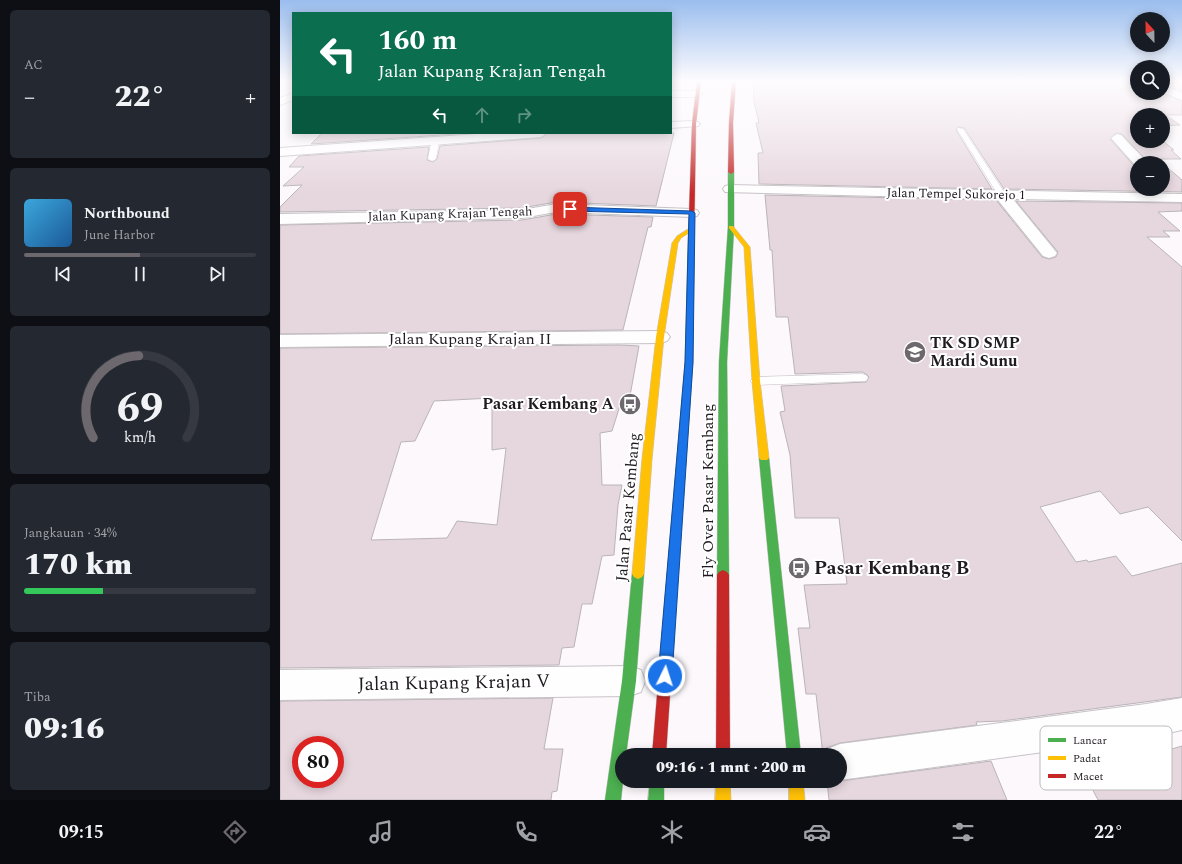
<!DOCTYPE html>
<html lang="id">
<meta charset="utf-8">
<style>
body{margin:0;font-family:Spectral,serif;background:#242831;color:#f1f3f6;height:100vh;display:flex;flex-direction:column;font-size:15px;white-space:nowrap}
*{box-sizing:border-box;margin:0}
p{font-size:13px;color:#9ea1a6}
.icon{flex:none;width:22px;height:22px;fill:none;stroke:currentColor;stroke-width:2;stroke-linecap:round;stroke-linejoin:round}
.map{position:relative;flex:1;overflow:hidden}
.sheet{display:flex;flex-direction:column;gap:10px;padding:10px;background:#0d0f14;width:280px}
.sheet>*{flex:none}
.banner{position:absolute;left:12px;top:12px;width:380px;height:122px;border-radius:0px;box-shadow:0 2px 10px #0003;background:#0b6e4f;color:#fff;overflow:hidden}
.needle{width:26px;rotate:338deg}
.controls{position:absolute;left:850px;top:12px;display:grid;gap:8px}
.controls a{display:grid;place-items:center;width:40px;height:40px;border-radius:50%;background:#171b24;box-shadow:0 2px 10px #0003;font-size:20px}
.speed{position:absolute;left:12px;top:736px;display:flex;gap:8px;font-size:20px;font-weight:700;text-align:center}
.speed>*{display:grid;place-content:center;width:52px;height:52px;border-radius:50%;background:#171b24;box-shadow:0 2px 10px #0003;line-height:1}
.speed .limit{border:6px solid #d22;background:#fff;color:#111}
.pin{position:absolute;display:grid;place-items:center;width:34px;height:34px;color:#fff;margin:-17px;border-radius:8px;box-shadow:0 2px 6px #0006}
.me{position:absolute;width:44px;margin:-22px;rotate:4deg;stroke-linejoin:round;filter:drop-shadow(0 0 3px #0008)}
.turn{display:flex;align-items:center;gap:14px;height:84px;padding:0 20px;font-size:18px}
.turn .icon{width:52px;height:52px;stroke-width:2.5}
.turn b{display:block;font-size:28px;line-height:34px}
.lanes{display:flex;align-items:center;height:38px;padding:0 20px;background:#0003;justify-content:center;gap:20px;direction:ltr}
.lanes .off{opacity:.35}
.big{font-size:30px;font-weight:800;line-height:1.1}
.sheet .card{flex:1;display:flex;flex-direction:column;justify-content:center;gap:6px;min-width:0;padding:0 14px;border-radius:6px;background:#242831}
.sheet .dial{align-items:center;gap:0}
.dial svg{height:104px;overflow:visible;fill:none;stroke:#363941;stroke-width:7;stroke-linecap:round;text-anchor:middle}
.dial text{fill:#f1f3f6;stroke:none}
.song{display:flex;align-items:center;gap:12px}
.cover{width:48px;height:48px;border-radius:6px;background:linear-gradient(135deg,hsl(200 70% 55%),hsl(210 70% 35%))}
.played{height:4px;border-radius:2px;background:linear-gradient(90deg,#6d686d 50%,#363941 50%)}
.keys{display:flex;justify-content:space-around;direction:ltr}
.heat{display:flex;justify-content:space-between;align-items:center;font-size:22px;direction:ltr}
.charge{height:6px;border-radius:3px;background:linear-gradient(90deg,#34c759 34%,#363941 0)}
.trip{position:absolute;left:335px;top:748px;width:232px;height:40px;border-radius:20px;background:#171b24;box-shadow:0 2px 10px #0003;font-weight:800;line-height:40px;text-align:center}
.tabs{display:flex;height:64px;justify-content:space-around;align-items:center;background:#090b0e;color:#9ea1a6}
.tabs .icon{width:28px;height:28px}
.tabs .active{color:#6d686d}
.tabs b{font-size:18px;color:#f1f3f6}
main{display:flex;flex:1;min-height:0}
.map>svg:first-child{display:block}
.building{fill:#e6d6dd;stroke:#b9b5b7;fill-rule:evenodd}
.lines{fill:none;stroke-linecap:round;stroke-linejoin:round}
.lane-casing{stroke:#c7c2c6;stroke-width:1}
.street-casing{stroke:#c7c2c6;stroke-width:2}
.fast-casing{stroke:#c7c2c6;stroke-width:1}
.slow-casing{stroke:#c7c2c6;stroke-width:1}
.jam-casing{stroke:#c7c2c6;stroke-width:1}
.lane{fill:#fffeff;fill-rule:evenodd}
.street{fill:#fffeff;fill-rule:evenodd}
.fast{fill:#4caf50;fill-rule:evenodd}
.slow{fill:#ffc107;fill-rule:evenodd}
.jam{fill:#c62828;fill-rule:evenodd}
.route{fill:#1a73e8;stroke:#114b97}
.labels{text-anchor:middle;dominant-baseline:central;stroke-width:4;stroke-linejoin:round;paint-order:stroke}
.far-street-label{font-size:13px;fill:#201b20;stroke:#fff}
.street-label{font-size:16px;fill:#201b20;stroke:#fff}
.poi-label{font-size:16px;font-weight:bold;fill:#201b20;stroke:#fff;text-anchor:start}
.near-poi-label{font-size:19px;font-weight:bold;fill:#201b20;stroke:#fff;text-anchor:start}
.near-street-label{font-size:19px;fill:#201b20;stroke:#fff}
.key{fill:#fff;stroke:#bcbbbc;stroke-width:1}
.key-label{font-size:11px;fill:#201b20}
</style>
<main>
<section class="sheet">
<div class="card"><p>AC</p>
<div class="heat"><a>−</a><b class="big">22°</b><a>+</a></div>
</div>
<div class="card">
<div class="song"><i class="cover"></i><div><b>Northbound</b><p>June Harbor</p></div></div>
<div class="played"></div>
<div class="keys"><svg class="icon" aria-label="previous" viewBox="0 0 24 24"><path d="M18 5L8 12l10 7zM5 5v14"/></svg><svg class="icon" aria-label="pause" viewBox="0 0 24 24"><path d="M8 5v14M16 5v14"/></svg><svg class="icon" aria-label="next" viewBox="0 0 24 24"><path d="M6 5l10 7-10 7zM19 5v14"/></svg></div>
</div>
<div class="card dial"><svg viewBox="0 0 100 80">
<path d="M14 69A42 42 0 1 1 86 69"/>
<path d="M14 69A42 42 0 0 1 49 6" stroke="#6d686d"/>
<text x="50" y="56" font-size="32" font-weight="700">69</text>
<text x="50" y="72" font-size="11">km/h</text>
</svg></div>
<div class="card"><p>Jangkauan · 34%</p><b class="big">170 km</b><div class="charge"></div></div>
<div class="card"><p>Tiba</p><b class="big">09:16</b></div>
</section>
<div class="map">
<svg width="902" height="800" viewBox="0 0 902 800">
<rect width="100%" height="100%" fill="#fcf8fc"/>
<path class="building" d="M857 82V93H882L902 101V115H885L900 125 883 126V115H857V141H883L894 150H891L901 159H876L882 163H869L842 134 836 133 830 139 855 167H857V189H883V164L902 180V192L724 189 684 128 678 127 676 130 712 189 479 184 478 153H483L476 123H479L474 102 473 83Z
M883 82H902V91L883 84Z
M42 133H190L31 144Z
M268 133H394L376 206 276 202 242 208 0 212V207L22 185 3 186 24 167H9L19 156 149 147 147 160 153 162 157 159 160 146 261 138Z
M485 195 716 200 762 257 769 259 776 257 778 252 736 201 902 203V211L878 212 900 231H883L890 237H867L902 267V541L868 507 840 514 820 491 760 507 796 562 807 560 808 562 836 556 852 576 902 563V697L722 721 696 722 697 725 560 743 546 748 543 755 536 694H526L518 628H530L524 585 567 584 559 518H515L510 455 500 412 505 411 501 386 586 382 589 377 586 374 582 372 515 374 508 317H496L492 250H490Z
M276 214 373 217 371 227H368L343 330 0 334V225L242 220Z
M340 345 359 346 350 396H343L332 431 320 433 322 485H342L338 505 334 555 322 556 312 604H302L294 647 282 648 279 665 0 668V348ZM212 398V450L226 448 217 525 177 521 167 538 91 540 121 442 135 441 154 401Z
M273 698 264 749H283L277 791 272 792 271 800H0V701ZM21 745H55V779H21Z
M829 745 840 764 902 746V800H818L792 750Z
M711 761 727 800H549L547 781H560Z"/>
<g class="lines">
<g class="lane-casing">
<path id="lane" d="M678 128 683 129 726 195 725 197 722 198 718 195 677 129Z
M152 139 159 141 156 159 152 161 148 159Z
M582 374 586 375 588 378 586 381 476 385 470 381 476 377Z"/>
</g>
<g class="street-casing">
<path id="street" d="M883 85 902 93V100L883 92Z
M391 91H418L423 94 418 97H391Z
M13 93V100L0 105V98Z
M414 121 418 122 420 124 418 126 391 128V122Z
M211 133H267L261 137 0 156V148Z
M837 134 841 135 868 163H857L856 166 831 138Z
M450 185 902 194V202L733 199 777 253 775 256 769 258 763 256 717 199 445 192 443 189 445 186Z
M276 204 412 209 417 210 419 213 417 216 412 217 276 212 242 218 0 224V214L242 210Z
M380 331 387 333 390 337 387 341 380 343 0 347V335Z
M349 666 361 670 365 681 361 692 349 696 0 700V670Z
M902 698V730L866 738 560 780V755H545L547 749 560 744 866 704Z"/>
</g>
<g class="fast-casing">
<path id="fast" d="M451 170 454 172V227L447 362 449 575 447 578 443 580 439 578 437 575 439 362 448 227V172Z
M411 242 414 244 413 362 402 516 401 519 397 520 393 519 392 516 405 362 408 244Z
M484 455 487 456 489 458 521 755H507L479 458 481 456Z
M358 569 362 571 364 574 356 681 346 755H342L343 781 341 800H325L342 681 352 574 354 571Z
M370 781H384V800H368Z"/>
</g>
<g class="slow-casing">
<path id="slow" d="M449 226H453L470 247 480 381 489 458 487 460H481L479 458 472 381 464 247 449 228Z
M410 228 415 229 401 238 398 243 384 337 372 459 364 574 362 577 358 579 354 577 352 574 362 459 376 337 392 243 397 236Z
M436 781H450L451 800H435Z
M509 781H523L525 800H509Z"/>
</g>
<g class="jam-casing">
<path id="jam" d="M417 82H421L416 124 414 244 411 246 408 244 412 124Z
M452 82H456L453 123 454 172 451 174 448 172 449 123Z
M397 512 401 513 402 516 386 755H372L392 516 393 513Z
M443 570 447 572 449 575 450 755H436L437 575 439 572Z"/>
</g>
<use href="#lane" class="lane"/>
<use href="#street" class="street"/>
<use href="#fast" class="fast"/>
<use href="#slow" class="slow"/>
<use href="#jam" class="jam"/>
</g>
<linearGradient id="sky" x2="0" y2="1"><stop stop-color="#9abdee"/><stop offset="0.42" stop-color="#fefcfe"/><stop offset="1" stop-color="#fefcfe" stop-opacity="0"/></linearGradient>
<rect width="902" height="194" fill="url(#sky)"/>
<path class="route" d="M288 207 412 211 415 213 413 362 392 676 390 681 385 683 380 681 378 676 405 362 409 214 290 211 287 209Z"/>
<defs>
<g id="school-disc" transform="scale(1.15)"><circle r="9.5" fill="#6d686d" stroke="#fff"/><path d="M0-5L7-2L0 1L-7-2ZM-4 1L0 2.5L4 1V4Q0 6-4 4Z" fill="#fff"/></g>
<g id="bus-disc" transform="scale(1.15)"><circle r="9.5" fill="#6d686d" stroke="#fff"/><path d="M-5-6H5V4H4V6H2V4H-2V6H-4V4H-5ZM-3.5-4V0h7V-4ZM-3.5 1.2v1.5H-2V1.2ZM2 1.2v1.5H3.5V1.2Z" fill="#fff"/></g>
</defs>
<g fill-rule="evenodd">
<use href="#school-disc" x="635" y="352"/>
<use href="#bus-disc" x="350" y="404"/>
<use href="#bus-disc" x="519" y="568"/>
</g>
<g class="labels">
<g class="far-street-label">
<text transform="translate(676 194) rotate(1)">Jalan Tempel Sukorejo 1</text>
<text transform="translate(170 214) rotate(-2)">Jalan Kupang Krajan Tengah</text>
</g>
<g class="street-label">
<text x="190" y="339">Jalan Kupang Krajan II</text>
<text transform="translate(428 491) rotate(-90)">Fly Over Pasar Kembang</text>
<text transform="translate(348 507) rotate(-85)">Jalan Pasar Kembang</text>
</g>
<g class="poi-label">
<text x="650" y="343">TK SD SMP<tspan x="650" dy="18">Mardi Sunu</tspan></text>
<text x="334" y="404" text-anchor="end">Pasar Kembang A</text>
</g>
<g class="near-poi-label">
<text x="534" y="568">Pasar Kembang B</text>
</g>
<g class="near-street-label">
<text transform="translate(174 683) rotate(-1)">Jalan Kupang Krajan V</text>
</g>
</g>
<rect x="760" y="726" width="132" height="64" rx="6" class="key"/>
<rect x="768" y="738" width="18" height="4" fill="#4caf50"/>
<rect x="768" y="756" width="18" height="4" fill="#ffc107"/>
<rect x="768" y="774" width="18" height="4" fill="#c62828"/>
<g class="key-label">
<text x="793" y="744">Lancar</text>
<text x="793" y="762">Padat</text>
<text x="793" y="780">Macet</text>
</g>
</svg>
<div class="controls">
<a><svg class="needle" viewBox="-14 -14 28 28"><path d="M0-13l5 13h-10z" fill="#e53935"/><path d="M0 13l5-13h-10z" fill="#9ea1a6"/></svg></a>
<a><svg class="icon" aria-label="search" viewBox="0 0 24 24"><circle cx="10" cy="10" r="6"/><path d="M15 15l6 6"/></svg></a>
<a>+</a>
<a>−</a>
</div>
<div class="speed"><div class="limit">80</div></div>
<div class="pin" style="left:290px;top:209px;background:#d93025"><svg class="icon" aria-label="arrive" viewBox="0 0 24 24"><path d="M6 21V4h12l-3 4 3 4H6"/></svg></div>
<svg class="me" style="left:385px;top:676px" viewBox="-20 -20 40 40"><circle r="17" fill="#1a73e8" stroke="#fff" stroke-width="3"/><path d="M0-11L8 9 0 5-8 9z" fill="#fff"/></svg>
<div class="trip">09:16 · 1 mnt · 200 m</div>
<div class="banner">
<div class="turn"><svg class="icon" aria-label="left" viewBox="0 0 24 24"><path d="M17 20v-9H6M10 6l-5 5 5 5"/></svg><div><b>160 m</b>Jalan Kupang Krajan Tengah</div></div>
<div class="lanes"><svg class="icon" aria-label="left" viewBox="0 0 24 24"><path d="M17 20v-9H6M10 6l-5 5 5 5"/></svg><svg class="icon off" aria-label="ahead" viewBox="0 0 24 24"><path d="M12 20V5M6 11l6-6 6 6"/></svg><svg class="icon off" aria-label="right" viewBox="0 0 24 24"><path d="M7 20v-9h11M14 6l5 5-5 5"/></svg></div>
</div>
</div>
</main>
<nav class="tabs">
<b>09:15</b>
<svg class="icon active" aria-label="directions" viewBox="0 0 24 24"><path d="M12 3l9 9-9 9-9-9zM9 14v-3h6M13 9l2 2-2 2"/></svg>
<svg class="icon" aria-label="music" viewBox="0 0 24 24"><path d="M9 18V5l10-2v13"/><circle cx="6" cy="18" r="3"/><circle cx="16" cy="16" r="3"/></svg>
<svg class="icon" aria-label="phone" viewBox="0 0 24 24"><path d="M5 4h4l2 5-3 2q2 4 5 5l2-3 5 2v4C11 20 4 13 5 4z"/></svg>
<svg class="icon" aria-label="climate" viewBox="0 0 24 24"><path d="M12 3v18M4 7l16 10M4 17L20 7"/></svg>
<svg class="icon" aria-label="car" viewBox="0 0 24 24"><path d="M5 17H2v-5l4-1 3-4h7l3 4 3 1v5h-3M9 17h6M6 11h13"/><circle cx="7" cy="17" r="2"/><circle cx="17" cy="17" r="2"/></svg>
<svg class="icon" aria-label="filters" viewBox="0 0 24 24"><path d="M4 7h16M4 17h16"/><circle cx="9" cy="7" r="2"/><circle cx="15" cy="17" r="2"/></svg>
<b>22°</b>
</nav>
